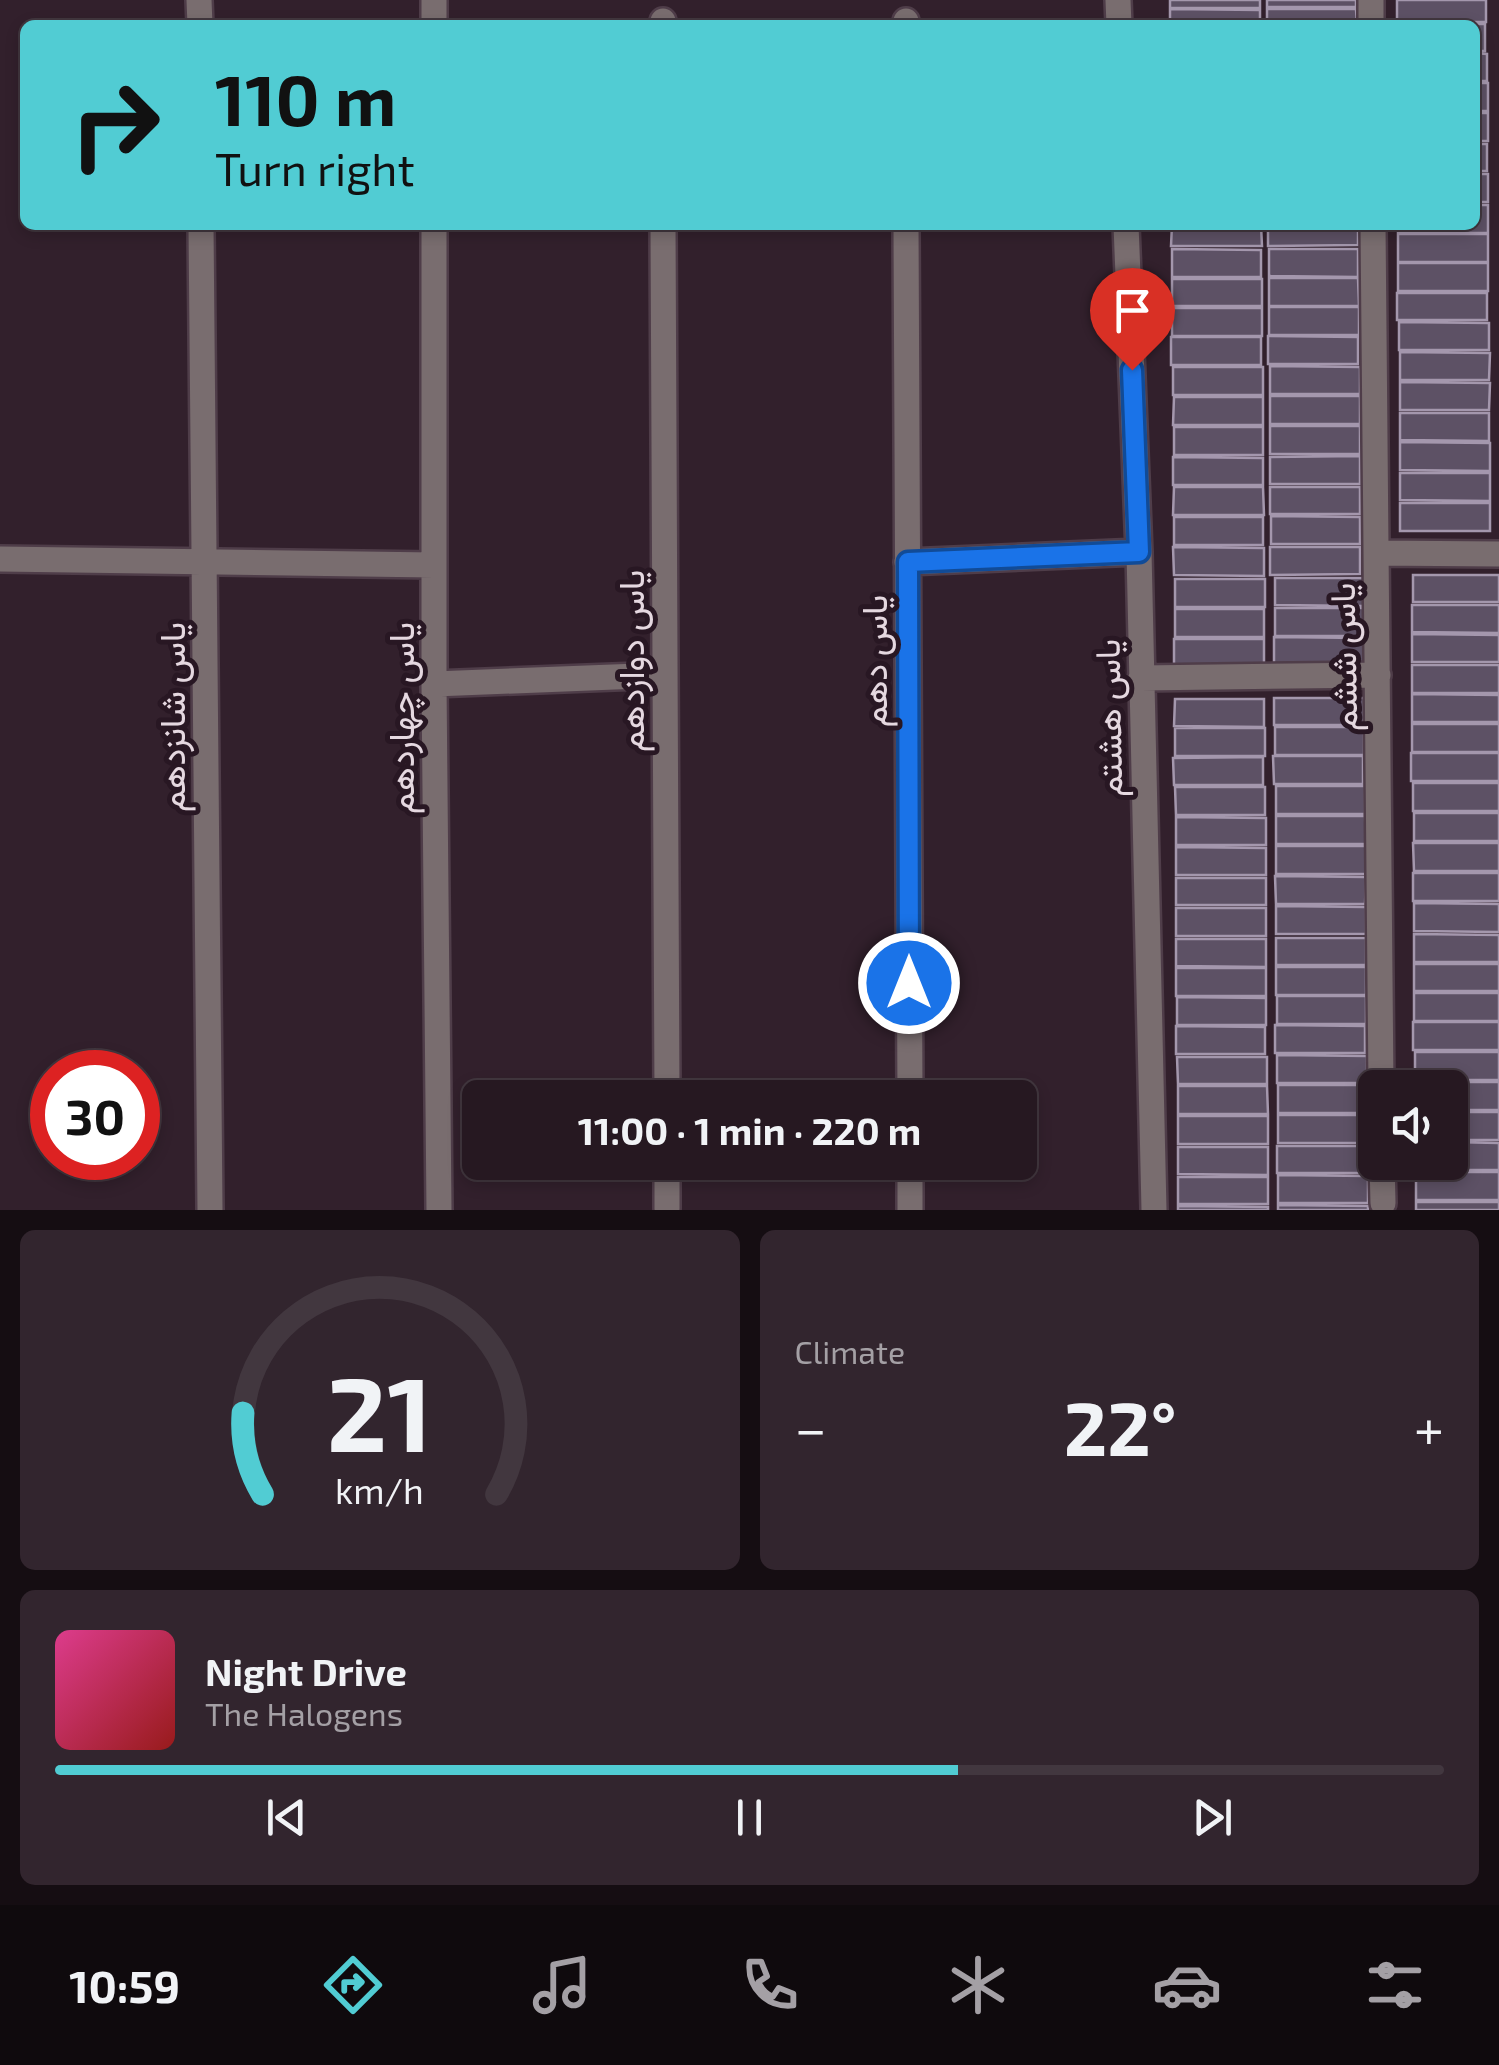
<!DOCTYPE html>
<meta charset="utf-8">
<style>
body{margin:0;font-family:"Exo 2",Vazirmatn,sans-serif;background:#32252e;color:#f1f3f6;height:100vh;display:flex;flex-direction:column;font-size:38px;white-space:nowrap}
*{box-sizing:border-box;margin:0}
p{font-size:32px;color:#a4a0a5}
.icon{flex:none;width:55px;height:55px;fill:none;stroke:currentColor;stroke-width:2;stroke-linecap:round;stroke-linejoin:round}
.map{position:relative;height:1210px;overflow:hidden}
.sheet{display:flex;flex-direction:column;gap:20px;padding:20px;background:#150d12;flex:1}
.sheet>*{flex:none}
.guide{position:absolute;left:20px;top:20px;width:1460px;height:210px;border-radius:15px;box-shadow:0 5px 15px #0003,0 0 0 2px #42373f;background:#51ccd3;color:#111;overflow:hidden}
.buttons{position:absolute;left:1358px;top:1070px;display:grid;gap:20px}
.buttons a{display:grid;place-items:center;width:110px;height:110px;border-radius:15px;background:#261821;box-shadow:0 5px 15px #0003,0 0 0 2px #42373f;font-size:50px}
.speed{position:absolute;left:30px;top:1050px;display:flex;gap:20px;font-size:50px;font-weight:700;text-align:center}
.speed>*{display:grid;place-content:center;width:130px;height:130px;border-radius:50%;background:#261821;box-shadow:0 5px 15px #0003,0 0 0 2px #42373f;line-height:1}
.speed .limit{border:15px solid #d22;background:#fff;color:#111}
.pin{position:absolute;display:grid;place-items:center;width:85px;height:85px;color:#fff;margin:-102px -42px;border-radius:50% 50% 50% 0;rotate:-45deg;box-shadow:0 0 10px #0007}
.pin .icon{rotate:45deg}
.me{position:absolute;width:110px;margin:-55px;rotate:0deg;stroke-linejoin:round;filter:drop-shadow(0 0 8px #0008)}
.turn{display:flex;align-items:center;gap:35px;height:210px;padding:0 30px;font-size:45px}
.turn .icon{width:130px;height:130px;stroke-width:2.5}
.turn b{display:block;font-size:70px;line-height:85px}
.big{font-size:75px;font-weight:700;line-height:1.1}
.sheet .card{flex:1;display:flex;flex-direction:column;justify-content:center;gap:15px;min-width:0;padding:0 35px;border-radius:15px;background:#32252e}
.sheet .dial{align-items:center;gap:0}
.dial svg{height:260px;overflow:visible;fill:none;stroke:#42373f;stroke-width:7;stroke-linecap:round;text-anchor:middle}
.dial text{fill:#f1f3f6;stroke:none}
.song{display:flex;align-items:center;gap:30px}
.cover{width:120px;height:120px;border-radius:15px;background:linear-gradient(135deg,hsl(330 70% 55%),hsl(0 70% 35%))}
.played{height:10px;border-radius:5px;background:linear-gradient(90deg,#51ccd3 65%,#42373f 65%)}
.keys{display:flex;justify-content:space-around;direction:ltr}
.heat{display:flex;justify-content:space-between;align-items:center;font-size:55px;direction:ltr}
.sheet .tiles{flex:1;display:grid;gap:20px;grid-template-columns:1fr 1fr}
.card:last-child{grid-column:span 2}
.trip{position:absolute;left:462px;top:1080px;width:575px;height:100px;border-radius:15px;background:#261821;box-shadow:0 5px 15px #0003,0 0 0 2px #42373f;font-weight:700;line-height:100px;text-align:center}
.dock{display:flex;height:160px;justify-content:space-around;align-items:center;background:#0f0a0d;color:#a4a0a5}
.dock .icon{width:70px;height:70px}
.dock .selected{color:#51ccd3}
.dock b{font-size:45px;color:#f1f3f6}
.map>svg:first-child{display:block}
.building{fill:#5d5165;stroke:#a497ad;stroke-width:2.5}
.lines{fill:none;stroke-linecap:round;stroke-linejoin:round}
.minor-casing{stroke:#4f3d49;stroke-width:30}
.minor{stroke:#796d6f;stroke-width:25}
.route-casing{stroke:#114b97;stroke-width:25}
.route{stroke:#1a73e8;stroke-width:18}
.labels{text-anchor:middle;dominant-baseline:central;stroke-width:10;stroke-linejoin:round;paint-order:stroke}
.street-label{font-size:35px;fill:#e5d8e0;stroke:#281723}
</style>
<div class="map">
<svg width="1499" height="1210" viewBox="0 0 1499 1210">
<rect width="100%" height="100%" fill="#32202c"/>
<path class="building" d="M1170 0H1260V8H1170Z
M1267 0H1356V7H1267Z
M1397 0H1486V22H1397Z
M1170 9 1260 10V25H1170Z
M1267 9H1356L1357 25H1267Z
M1396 24H1485V51H1475V25Z
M1475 53 1487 54V81H1475Z
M1475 83H1488V111H1475Z
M1475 113H1488V141H1475Z
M1475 144H1487V171H1475Z
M1475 174H1488V202H1475Z
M1475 205H1488V233H1398V225H1475Z
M1172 225H1261L1262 246H1171Z
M1268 225H1358V245L1268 246Z
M1398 234H1488V262H1398Z
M1172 249 1261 250V277H1172Z
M1269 249H1358V277L1269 276Z
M1398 263H1488V291H1398Z
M1269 278H1358L1359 306H1269Z
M1172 279H1262V306H1172Z
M1397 293H1487V320H1397Z
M1269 307H1359V335H1269Z
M1172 308H1262V336H1172Z
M1399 322 1489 323V350H1399Z
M1268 336 1358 337V364H1268Z
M1171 337H1261V365H1171Z
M1400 352 1490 353 1489 380H1400Z
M1270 366 1360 367V394H1270Z
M1173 367H1263V395H1173Z
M1400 382 1490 383 1489 410H1400Z
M1270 396H1360V424H1270Z
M1174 397H1263V425H1173Z
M1400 413H1489V441L1400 440Z
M1270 426H1360V454H1270Z
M1174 427H1263V455H1174Z
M1400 442 1490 443V471L1400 470Z
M1360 456V484H1270V457Z
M1173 457 1263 458V485H1173Z
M1400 473H1490V501L1400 500Z
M1174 487H1263L1264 515H1173Z
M1270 487H1360V514H1270Z
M1400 503H1490V531H1400Z
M1271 516 1360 517V544H1271Z
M1174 517H1263V545H1174Z
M1173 547 1264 548V576L1174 575Z
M1270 547H1360V574L1270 575Z
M1413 575H1499V602H1413Z
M1275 578H1365V606L1275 605Z
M1175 579H1265V607H1175Z
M1412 605H1499V633L1412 632Z
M1275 608H1364V636H1275Z
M1175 609H1264V637H1175Z
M1412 634 1499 635V662H1412Z
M1274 637 1364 638V666L1274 665Z
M1174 639H1264V667H1174Z
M1412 665H1499V693H1412Z
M1412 694 1499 695V722H1412Z
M1274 698H1364V725H1274Z
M1175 699H1264V727L1174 726Z
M1412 724H1499V752H1412Z
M1275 727H1364V755H1275Z
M1175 728H1265V756H1175Z
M1411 753H1499V781H1411Z
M1273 756H1363V784H1274Z
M1263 757V785H1174L1173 758Z
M1413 783H1499V811H1413Z
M1276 786H1365V814H1276Z
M1175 787H1265V815H1176Z
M1414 813H1499V841H1414Z
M1276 816H1365L1366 844H1276Z
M1176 817 1266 818V845H1176Z
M1413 843H1499V871H1414Z
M1276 846H1366V874H1276Z
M1176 847 1266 848V875H1176Z
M1413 873H1499V901H1413Z
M1275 876 1366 877 1365 904H1276Z
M1176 878H1266V905H1176Z
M1414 903 1499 904V932L1414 931Z
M1276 906 1366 907V934H1276Z
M1176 908H1266V936H1176Z
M1414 934 1499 935V962H1414Z
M1276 938H1366V965H1276Z
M1176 939H1266V967L1176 966Z
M1414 964H1499V991H1414Z
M1276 967H1366V995H1276Z
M1176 968H1266V996H1176Z
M1414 993H1499V1021H1414Z
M1277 996H1366V1024H1277Z
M1177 997 1266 998V1025H1177Z
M1413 1022H1499V1050H1413Z
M1275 1025 1365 1026V1053H1275Z
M1176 1026 1265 1027V1054H1176Z
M1415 1052H1499V1080H1415Z
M1277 1055 1367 1056V1083H1277Z
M1177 1057H1267V1084H1178Z
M1415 1082H1499V1110H1450V1088H1415Z
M1278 1085H1367L1368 1113H1278Z
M1178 1086H1267L1268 1114H1178Z
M1450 1112H1499V1140H1450Z
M1278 1115H1368V1143H1278Z
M1178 1116H1268V1144H1178Z
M1450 1142 1499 1143V1170H1415V1162H1450Z
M1277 1146H1367V1173H1277Z
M1178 1147H1268V1175L1178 1174Z
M1416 1172H1499V1200H1416Z
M1278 1175 1368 1176V1203H1278Z
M1178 1177H1268V1204H1178Z
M1416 1202H1499V1210H1416Z
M1278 1205 1368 1206V1210H1278Z
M1178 1206 1268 1207V1210H1178Z"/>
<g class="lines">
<g class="minor-casing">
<path id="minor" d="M199 0 200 25
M434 0V25
M1118 0 1119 25
M1371 0V25
M663 21V25
M906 21V25
M201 225 210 1209
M434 225V684L439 1210
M663 225 667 1098
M906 225 910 1098
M1126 225 1139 552 1154 1210
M1373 225 1381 1088
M1376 553 1499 554
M0 559 434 565
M907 562 1139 552
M1141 678 1378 675
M434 684 665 675
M667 1162V1208
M910 1162V1209
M1382 1162 1383 1203"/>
</g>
<use href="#minor" class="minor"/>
</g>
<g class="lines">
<g class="route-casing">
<path id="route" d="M909 983 908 562 1139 552 1132 370"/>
</g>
<use href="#route" class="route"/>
</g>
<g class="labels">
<g class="street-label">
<text transform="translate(1342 657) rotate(-91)">یاس ششم</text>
<text transform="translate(630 661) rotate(-90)">یاس دوازدهم</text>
<text transform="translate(873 661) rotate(-90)">یاس دهم</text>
<text transform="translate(171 717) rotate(-90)">یاس شانزدهم</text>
<text transform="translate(400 718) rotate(-90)">یاس چهاردهم</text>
<text transform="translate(1107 718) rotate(-91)">یاس هشتم</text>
</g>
</g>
</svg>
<div class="buttons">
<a><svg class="icon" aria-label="sound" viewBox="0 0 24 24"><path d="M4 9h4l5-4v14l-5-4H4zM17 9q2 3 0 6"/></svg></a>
</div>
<div class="speed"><div class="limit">30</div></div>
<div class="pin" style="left:1132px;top:370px;background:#d93025"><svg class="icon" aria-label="arrive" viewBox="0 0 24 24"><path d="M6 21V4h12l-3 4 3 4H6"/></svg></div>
<svg class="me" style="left:909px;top:983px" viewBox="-20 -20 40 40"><circle r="17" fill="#1a73e8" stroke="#fff" stroke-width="3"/><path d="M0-11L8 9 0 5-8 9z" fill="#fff"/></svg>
<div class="trip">11:00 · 1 min · 220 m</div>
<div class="guide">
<div class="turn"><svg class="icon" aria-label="right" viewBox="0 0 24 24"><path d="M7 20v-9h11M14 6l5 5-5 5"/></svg><div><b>110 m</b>Turn right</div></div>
</div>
</div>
<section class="sheet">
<div class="tiles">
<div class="card dial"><svg viewBox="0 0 100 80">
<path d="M14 69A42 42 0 1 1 86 69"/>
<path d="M14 69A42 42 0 0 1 8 44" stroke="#51ccd3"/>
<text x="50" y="56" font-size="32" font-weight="700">21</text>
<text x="50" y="72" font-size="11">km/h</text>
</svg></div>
<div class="card"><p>Climate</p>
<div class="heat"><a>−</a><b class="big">22°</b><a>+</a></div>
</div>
<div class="card">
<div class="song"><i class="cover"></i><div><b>Night Drive</b><p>The Halogens</p></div></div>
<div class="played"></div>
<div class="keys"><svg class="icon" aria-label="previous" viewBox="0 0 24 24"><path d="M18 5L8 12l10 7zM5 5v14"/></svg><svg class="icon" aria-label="pause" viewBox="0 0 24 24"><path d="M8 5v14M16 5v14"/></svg><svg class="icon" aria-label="next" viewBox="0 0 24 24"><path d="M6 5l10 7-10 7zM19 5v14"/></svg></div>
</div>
</div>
</section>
<nav class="dock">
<b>10:59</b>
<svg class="icon selected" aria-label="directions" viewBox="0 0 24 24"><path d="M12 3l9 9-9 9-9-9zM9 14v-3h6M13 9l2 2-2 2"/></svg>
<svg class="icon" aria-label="music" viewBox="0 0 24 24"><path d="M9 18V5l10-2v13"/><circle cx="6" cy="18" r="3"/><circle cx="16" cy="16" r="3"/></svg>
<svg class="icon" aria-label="phone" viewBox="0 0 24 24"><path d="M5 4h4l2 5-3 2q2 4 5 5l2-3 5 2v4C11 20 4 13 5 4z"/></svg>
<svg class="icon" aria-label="climate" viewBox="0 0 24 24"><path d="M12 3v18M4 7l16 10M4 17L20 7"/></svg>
<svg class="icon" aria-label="car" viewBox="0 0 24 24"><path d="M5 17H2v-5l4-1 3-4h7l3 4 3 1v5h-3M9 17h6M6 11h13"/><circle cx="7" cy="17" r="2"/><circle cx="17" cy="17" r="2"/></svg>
<svg class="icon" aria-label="filters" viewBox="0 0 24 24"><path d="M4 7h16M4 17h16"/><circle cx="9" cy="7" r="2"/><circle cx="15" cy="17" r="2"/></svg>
</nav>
